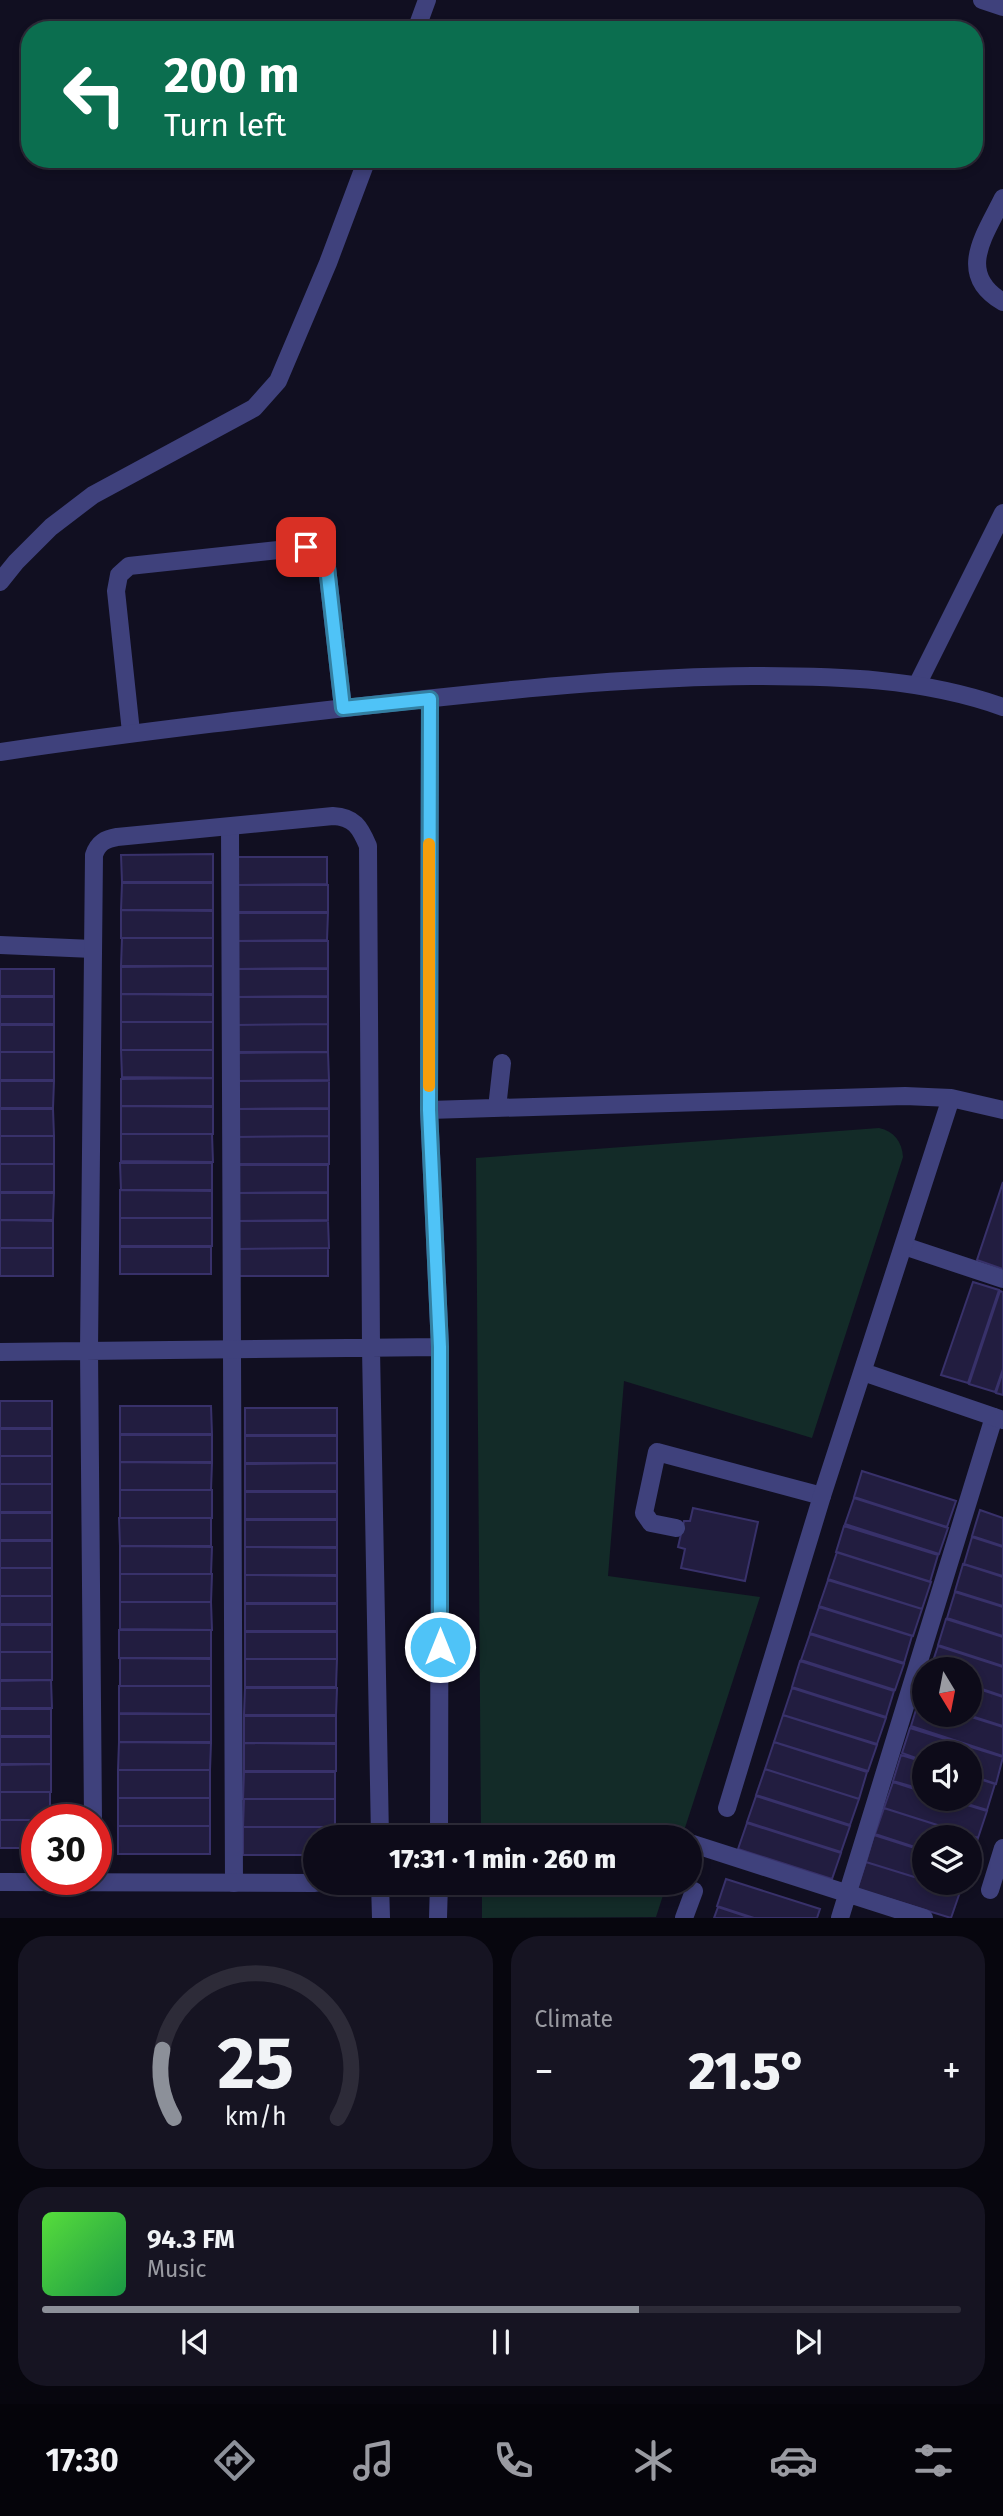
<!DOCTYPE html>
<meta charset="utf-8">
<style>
body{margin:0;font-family:"Fira Sans",sans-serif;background:#161422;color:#f1f3f6;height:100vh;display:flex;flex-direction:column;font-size:26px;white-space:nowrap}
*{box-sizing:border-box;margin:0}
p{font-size:23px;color:#9a9ba2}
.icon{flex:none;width:38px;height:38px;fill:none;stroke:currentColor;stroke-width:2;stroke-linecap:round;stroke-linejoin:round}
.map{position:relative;height:1918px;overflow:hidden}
.side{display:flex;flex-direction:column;gap:18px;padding:18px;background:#07060e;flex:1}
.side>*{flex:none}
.guide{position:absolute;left:21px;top:21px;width:962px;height:147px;border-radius:28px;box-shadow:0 4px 10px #0003,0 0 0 2px #2d2b38;background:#0b6e4f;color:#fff;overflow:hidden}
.needle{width:46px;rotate:170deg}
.buttons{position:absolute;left:912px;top:1657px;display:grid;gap:14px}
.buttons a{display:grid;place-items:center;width:70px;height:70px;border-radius:50%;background:#0d0b19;box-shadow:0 4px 10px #0003,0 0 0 2px #2d2b38;font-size:35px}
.speed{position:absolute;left:21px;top:1804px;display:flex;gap:14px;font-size:35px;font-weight:700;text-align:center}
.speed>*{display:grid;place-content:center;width:91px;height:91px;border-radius:50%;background:#0d0b19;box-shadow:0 4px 10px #0003,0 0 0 2px #2d2b38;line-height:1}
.speed .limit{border:10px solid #d22;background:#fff;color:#111}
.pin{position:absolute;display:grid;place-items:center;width:60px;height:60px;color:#fff;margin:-30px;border-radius:14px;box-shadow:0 4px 10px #0006}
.me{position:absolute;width:77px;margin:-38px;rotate:0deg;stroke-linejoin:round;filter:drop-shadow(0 0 5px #0008)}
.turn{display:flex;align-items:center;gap:24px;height:147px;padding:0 28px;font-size:32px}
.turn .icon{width:91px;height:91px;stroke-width:2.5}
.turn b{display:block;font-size:49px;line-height:60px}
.big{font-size:52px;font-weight:800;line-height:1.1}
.side .card{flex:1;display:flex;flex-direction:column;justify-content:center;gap:10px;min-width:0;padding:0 24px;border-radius:28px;background:#161422}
.side .dial{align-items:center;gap:0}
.dial svg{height:182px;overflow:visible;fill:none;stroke:#2d2b38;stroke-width:7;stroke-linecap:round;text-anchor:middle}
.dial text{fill:#f1f3f6;stroke:none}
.song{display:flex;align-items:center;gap:21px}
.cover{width:84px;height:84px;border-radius:10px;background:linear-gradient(135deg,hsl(110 70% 55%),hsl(140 70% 35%))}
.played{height:7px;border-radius:4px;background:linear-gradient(90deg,#8c9099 65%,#2d2b38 65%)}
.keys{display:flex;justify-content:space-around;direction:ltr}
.heat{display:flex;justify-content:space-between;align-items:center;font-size:38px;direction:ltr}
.side .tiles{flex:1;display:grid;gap:18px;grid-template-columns:1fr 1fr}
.card:last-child{grid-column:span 2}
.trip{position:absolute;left:303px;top:1825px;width:399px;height:70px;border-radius:35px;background:#0d0b19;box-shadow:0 4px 10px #0003,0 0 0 2px #2d2b38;font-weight:800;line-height:70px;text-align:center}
.dock{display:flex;height:112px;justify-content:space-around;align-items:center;background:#05040a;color:#9a9ba2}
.dock .icon{width:49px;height:49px}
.dock .active{color:#8c9099}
.dock b{font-size:32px;color:#f1f3f6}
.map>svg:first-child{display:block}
.green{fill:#132b28}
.building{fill:#221d40;stroke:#38316a;stroke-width:2}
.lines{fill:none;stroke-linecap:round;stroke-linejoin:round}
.service{stroke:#3f417c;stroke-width:18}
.minor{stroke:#3f417c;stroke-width:18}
.tertiary{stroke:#3f417c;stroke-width:18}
.route-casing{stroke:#337fa1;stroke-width:18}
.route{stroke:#4fc3f7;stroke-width:12}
.slow{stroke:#f59e0b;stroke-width:12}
</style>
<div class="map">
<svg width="1003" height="1918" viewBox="0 0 1003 1918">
<rect width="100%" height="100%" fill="#110f21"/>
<path class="green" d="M879 1128C894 1131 902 1142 903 1157L812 1438 624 1381 608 1576 760 1597 682 1837H481L476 1158Z
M482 1883H667L656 1917 482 1918Z"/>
<path class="building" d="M213 854V882H122L121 855Z
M236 857H327V884L236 885Z
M122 883H213V910H121Z
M236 885H328V912H236Z
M121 910 213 911V938H121Z
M236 913H328L327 940 236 941Z
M122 938H213V966H121Z
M236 941H328V968L236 969Z
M213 966V994H121V967Z
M0 969H54V996H0Z
M236 969H328V996L236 997Z
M121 994 213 995V1022H121Z
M0 997H54V1024H0Z
M236 997H328V1024L236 1025Z
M121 1022H213V1050H121Z
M328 1024V1052H237L236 1025Z
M0 1025H54V1052H0Z
M121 1050H213V1078L122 1077Z
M0 1052H54V1080H0Z
M328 1052 329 1080 237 1081V1053Z
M213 1078V1106H121V1079Z
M0 1081H54L53 1108H0Z
M236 1081H329V1108L237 1109Z
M121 1106 213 1107V1134H121Z
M0 1109H53L54 1136H0Z
M237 1109H329V1136L237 1137Z
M121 1134H212L213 1162 121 1161Z
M0 1136H54V1164H0Z
M329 1136V1164H237V1137Z
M120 1163H212V1190H121Z
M0 1164H54V1192H0Z
M237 1165H328V1192L237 1193Z
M1003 1182V1269L977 1260Z
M120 1190 212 1191V1218H120Z
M0 1193H54L53 1220H0Z
M236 1193H328V1220L237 1221Z
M120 1218H212V1246H120Z
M0 1220 53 1221V1248H0Z
M237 1221H328L329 1248 237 1249Z
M120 1247H211V1274H120Z
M0 1248H53V1276H0Z
M328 1248V1276H236V1249Z
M973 1282 999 1290 968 1383 941 1375Z
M1000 1291 1003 1292V1369L995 1392 969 1384Z
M1003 1371V1395L996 1393Z
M0 1401H52V1428H0Z
M120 1406H211L212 1434H120Z
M245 1408H337V1435H245Z
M0 1429H52V1456H0Z
M120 1435H212V1462H120Z
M245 1436H337V1463H245Z
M0 1456H52V1484H0Z
M120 1462 212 1463 211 1490H120Z
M337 1463V1491H245V1464Z
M862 1471 956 1501 947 1527 854 1497Z
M0 1484H52V1512H0Z
M120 1490H212V1518H120Z
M245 1492H337V1519H245Z
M854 1498 948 1528 939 1554 845 1524Z
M693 1508 758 1522 745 1581 681 1568 685 1549 678 1547 684 1521H690Z
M980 1510 1003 1518V1546L972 1536Z
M0 1513H52V1540H0Z
M119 1518H211V1546H120Z
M245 1520H337V1547H245Z
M844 1526 938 1555 930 1582 836 1552Z
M972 1537 1003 1547V1576L964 1564Z
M0 1541H52V1568H0Z
M120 1546 212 1547 211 1574H120Z
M245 1547 337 1548V1575H245Z
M837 1552 931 1582 922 1609 828 1579Z
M963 1564 1003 1577V1606L955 1591Z
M0 1568H52V1596H0Z
M120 1574H212L211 1602H120Z
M245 1575 337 1576V1603H245Z
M828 1580 922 1609 913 1636 819 1606Z
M955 1592 1003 1607V1636L947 1618Z
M0 1596H52V1624H0Z
M120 1602H211L212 1630 120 1629Z
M245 1604H337V1631H245Z
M819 1607 912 1636 904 1663 810 1633Z
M946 1619 1003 1637V1666L938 1645Z
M0 1625H52V1652H0Z
M119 1630H211V1658H119Z
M245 1632H337V1659H245Z
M810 1634 904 1664 895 1690 801 1660Z
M938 1646 1003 1667V1696L970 1685V1670H930Z
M0 1652H52V1680H0Z
M120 1658 211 1659V1686H120Z
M245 1659H337L336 1687H245Z
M800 1661 894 1691 886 1717 792 1687Z
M51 1680 52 1708H0V1681Z
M119 1686H211V1714L119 1713Z
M970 1686 1003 1697V1726L968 1715Z
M245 1688H337L336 1715H244Z
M792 1688 886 1718 877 1744 783 1715Z
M919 1700 924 1702V1715H965L1003 1727V1756L911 1726Z
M0 1709H51V1736H0Z
M119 1714H211V1742H119Z
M783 1715 877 1745 868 1771 774 1742Z
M244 1716H336V1743H244Z
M910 1728 1003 1757 996 1784 970 1775V1754H924V1761L902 1753Z
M0 1737H51V1764H0Z
M119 1742 211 1743 210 1770H118Z
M774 1742 867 1772 859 1799 765 1769Z
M244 1743 336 1744V1771H244Z
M901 1755 924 1762V1790L893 1781Z
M51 1764V1792H0V1765Z
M765 1769 859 1799 850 1825 756 1795Z
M118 1770H210V1798H118Z
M244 1772H335V1799H243Z
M970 1776 995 1784 987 1810 951 1799H970Z
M893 1782 924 1792V1799H947L987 1811 978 1838 884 1808Z
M0 1792H50V1820H0Z
M756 1796 850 1826 841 1852 747 1822Z
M118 1798H210V1826H118Z
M244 1799H335V1827H243Z
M884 1808 978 1838 970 1863V1838H924V1850L875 1834Z
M0 1820H37V1848H0Z
M747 1823 841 1853 832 1879 738 1849Z
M118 1826H210V1854H118Z
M243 1827H335V1838H315V1855H243Z
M874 1835 924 1851V1880L866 1862Z
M866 1862 924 1880V1883H932L960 1892 951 1918 857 1889Z
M726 1879 820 1909 817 1918H754L717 1906Z
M933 1883H963L960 1892Z
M718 1907 751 1918H714Z"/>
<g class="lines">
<path class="service" d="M1003 198C985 235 955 274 1003 302
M131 732 116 591 119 575 129 566 306 547 320 553 327 567 343 708
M230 827 234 1883
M0 945 93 949
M904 1246 1003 1279
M676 1528 651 1523 644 1513 657 1452 822 1496
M690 1843 924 1918
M840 1918 994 1417"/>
<path class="minor" d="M982 0 1003 7
M416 30 427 0
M0 582 16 562 51 527 93 495 254 408 278 381 328 263 367 159
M917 685 1003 513
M430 699 429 1110 440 1347 439 1838
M497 1108 502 1063
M429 1110 905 1096 951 1098 1003 1110
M0 1352 440 1347
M863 1372 1003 1420
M727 1808 822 1496 951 1098
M93 1820 89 1350 94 855C98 843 105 839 117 837L333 816C354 817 360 827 368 846L371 1349 380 1838
M0 1882 315 1883
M380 1883 381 1918
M990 1890 1003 1848
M438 1918 439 1883
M684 1918 694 1891"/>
<path class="tertiary" d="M0 752C141 731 283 715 425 699 534 687 643 677 752 676 837 676 922 678 1003 707"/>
</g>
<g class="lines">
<g class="route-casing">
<path id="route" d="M306 547 320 553 327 567 343 708 430 699 429 1110 440 1347V1647"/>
</g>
<use href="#route" class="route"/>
<path class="slow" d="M429 1086V844"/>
</g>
</svg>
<div class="buttons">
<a><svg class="needle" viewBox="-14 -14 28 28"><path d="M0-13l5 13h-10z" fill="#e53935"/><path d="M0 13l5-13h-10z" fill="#9a9ba2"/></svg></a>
<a><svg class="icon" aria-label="sound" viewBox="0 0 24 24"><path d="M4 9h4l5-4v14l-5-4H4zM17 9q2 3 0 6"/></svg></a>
<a><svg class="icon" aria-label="layers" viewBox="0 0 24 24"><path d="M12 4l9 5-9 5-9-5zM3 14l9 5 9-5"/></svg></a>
</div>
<div class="speed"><div class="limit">30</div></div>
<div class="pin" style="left:306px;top:547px;background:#d93025"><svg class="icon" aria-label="arrive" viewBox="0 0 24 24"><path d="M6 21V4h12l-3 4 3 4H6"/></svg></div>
<svg class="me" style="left:440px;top:1647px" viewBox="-20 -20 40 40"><circle r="17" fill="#4fc3f7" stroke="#fff" stroke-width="3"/><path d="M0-11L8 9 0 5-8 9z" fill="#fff"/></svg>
<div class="trip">17:31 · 1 min · 260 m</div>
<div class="guide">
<div class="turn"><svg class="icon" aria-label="left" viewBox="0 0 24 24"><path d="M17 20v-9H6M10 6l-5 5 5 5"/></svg><div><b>200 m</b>Turn left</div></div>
</div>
</div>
<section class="side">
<div class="tiles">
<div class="card dial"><svg viewBox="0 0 100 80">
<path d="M14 69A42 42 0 1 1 86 69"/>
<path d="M14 69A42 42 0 0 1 9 39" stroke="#8c9099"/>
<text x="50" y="56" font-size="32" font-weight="700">25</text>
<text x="50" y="72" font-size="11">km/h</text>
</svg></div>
<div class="card"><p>Climate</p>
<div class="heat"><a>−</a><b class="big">21.5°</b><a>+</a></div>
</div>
<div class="card">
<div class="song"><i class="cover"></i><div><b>94.3 FM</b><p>Music</p></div></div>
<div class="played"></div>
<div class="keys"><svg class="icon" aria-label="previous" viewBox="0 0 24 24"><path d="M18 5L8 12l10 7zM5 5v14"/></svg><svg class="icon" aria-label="pause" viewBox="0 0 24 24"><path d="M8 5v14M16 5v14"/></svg><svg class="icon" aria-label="next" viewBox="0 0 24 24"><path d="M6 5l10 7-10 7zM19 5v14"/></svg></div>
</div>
</div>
</section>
<nav class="dock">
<b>17:30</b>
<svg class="icon active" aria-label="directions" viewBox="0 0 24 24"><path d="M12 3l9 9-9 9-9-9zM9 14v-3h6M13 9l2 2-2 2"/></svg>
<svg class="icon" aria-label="music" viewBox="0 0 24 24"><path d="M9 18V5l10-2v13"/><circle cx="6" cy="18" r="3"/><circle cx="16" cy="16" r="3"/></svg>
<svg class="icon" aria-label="phone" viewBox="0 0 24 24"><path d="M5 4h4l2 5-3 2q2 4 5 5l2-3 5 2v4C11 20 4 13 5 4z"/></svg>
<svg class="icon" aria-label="climate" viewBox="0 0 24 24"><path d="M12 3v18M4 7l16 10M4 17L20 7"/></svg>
<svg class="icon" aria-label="car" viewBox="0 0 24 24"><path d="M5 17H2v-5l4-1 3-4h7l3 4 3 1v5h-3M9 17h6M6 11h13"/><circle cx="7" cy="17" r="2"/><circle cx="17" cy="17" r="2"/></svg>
<svg class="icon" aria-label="filters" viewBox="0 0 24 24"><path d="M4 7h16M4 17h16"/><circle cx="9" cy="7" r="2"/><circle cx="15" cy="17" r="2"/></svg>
</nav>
